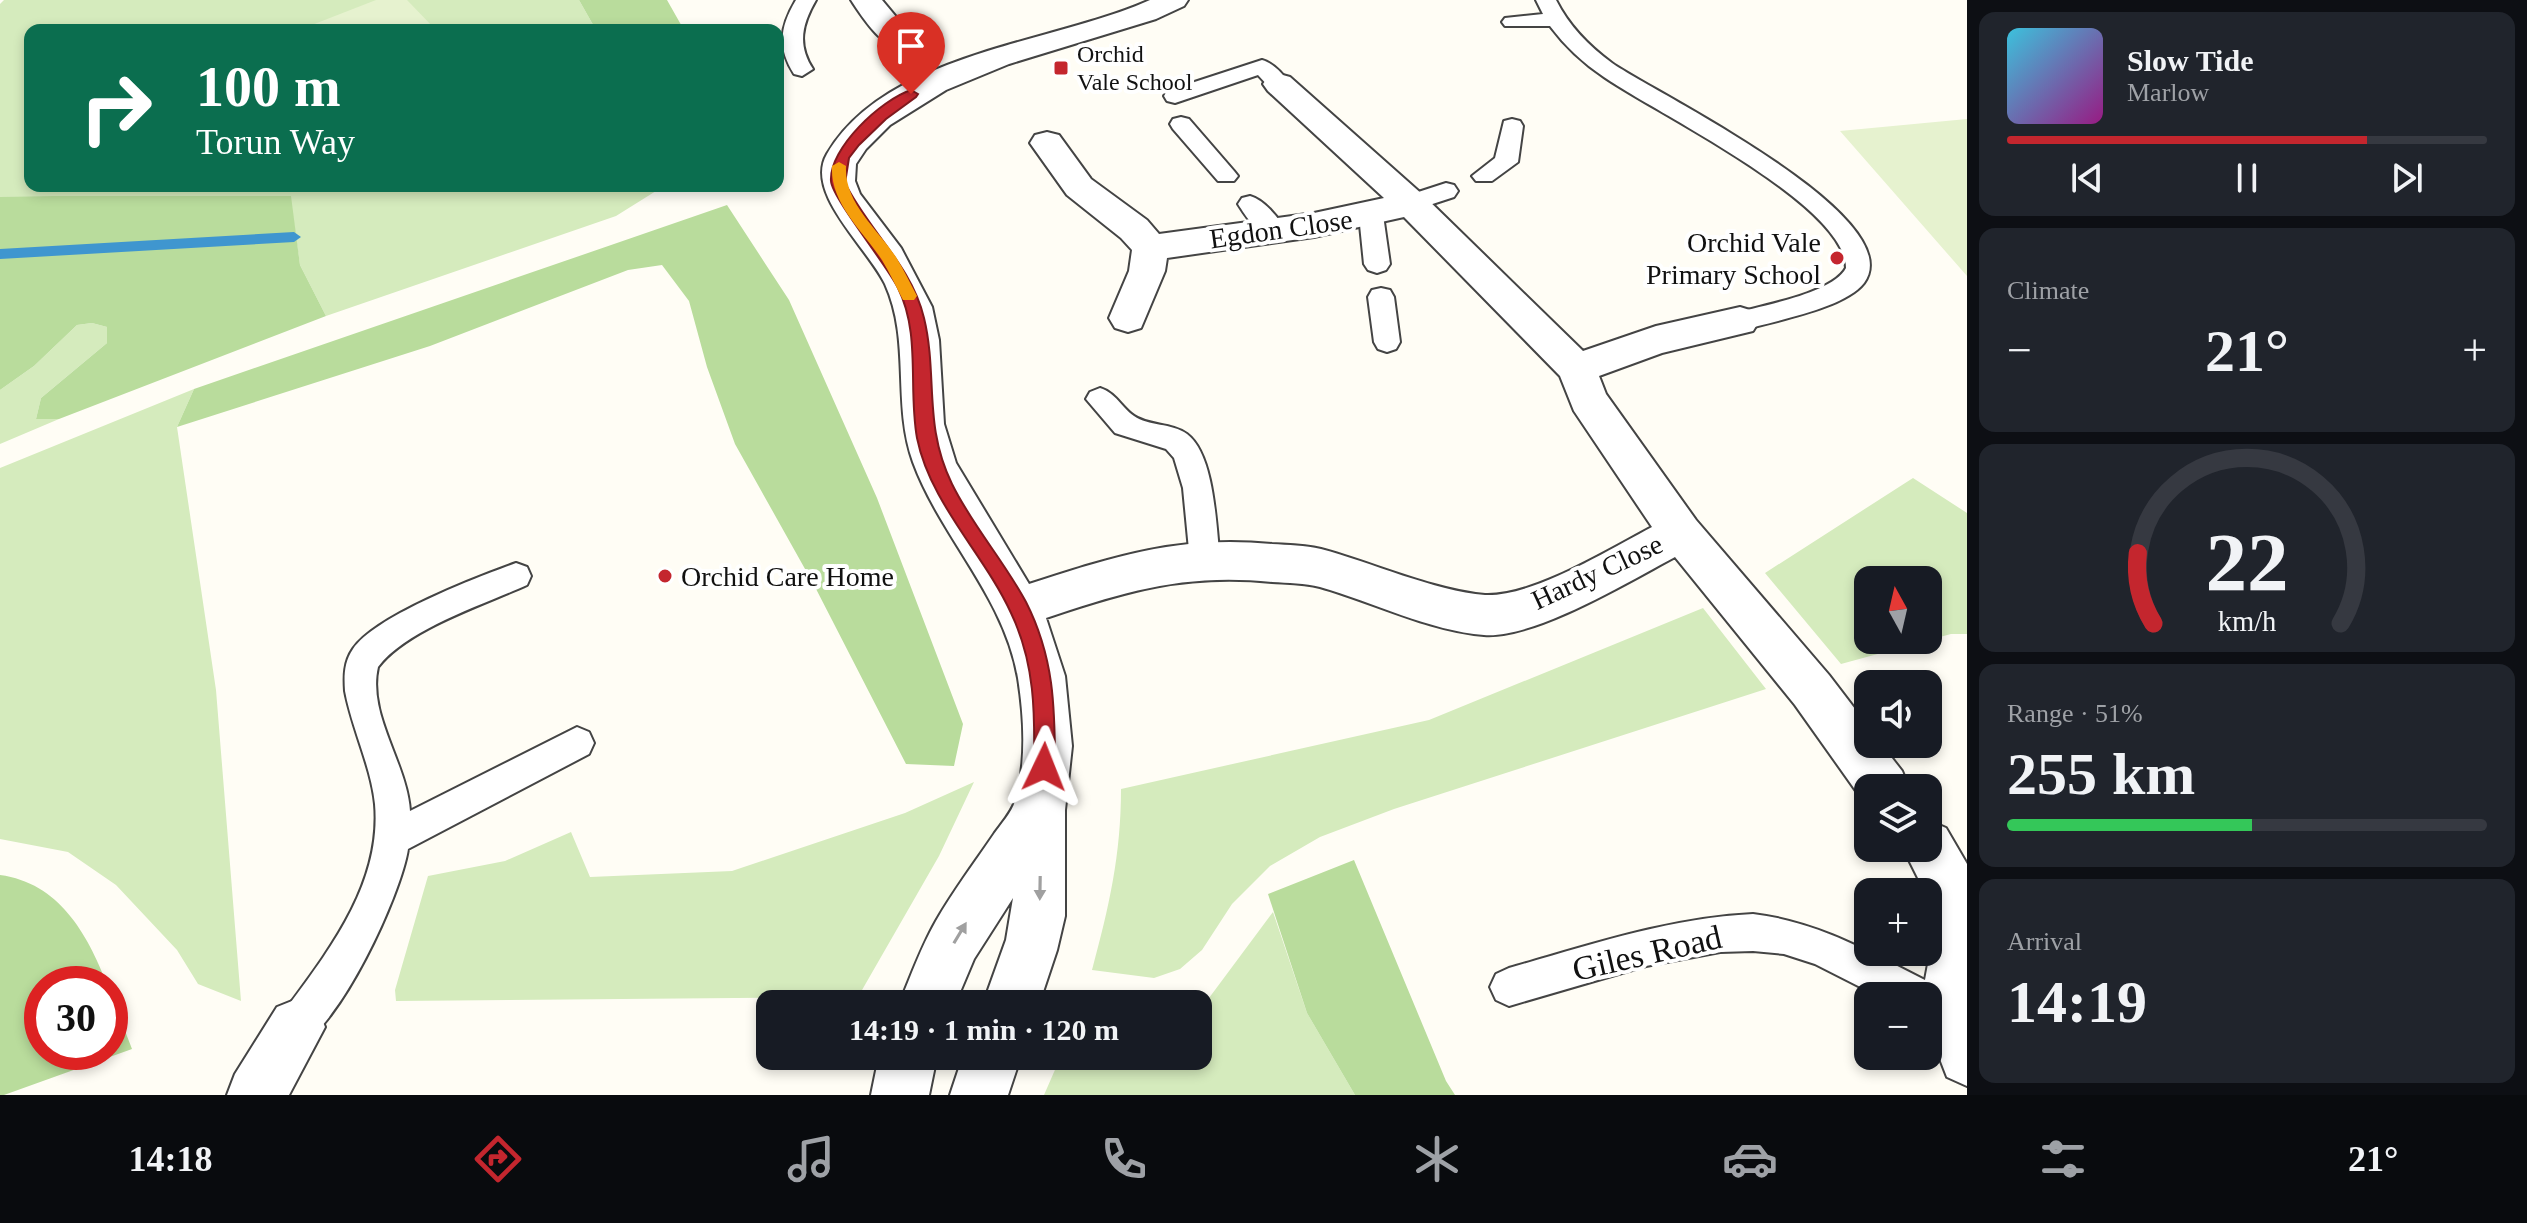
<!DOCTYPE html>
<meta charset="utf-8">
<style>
body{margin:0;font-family:Georgia,serif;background:#20242c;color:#f1f3f6;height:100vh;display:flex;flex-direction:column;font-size:30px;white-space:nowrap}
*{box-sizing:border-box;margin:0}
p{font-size:26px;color:#9ea1a6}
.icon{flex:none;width:44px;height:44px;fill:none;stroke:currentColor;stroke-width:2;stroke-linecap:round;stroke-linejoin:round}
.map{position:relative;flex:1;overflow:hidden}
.side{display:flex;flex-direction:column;gap:12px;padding:12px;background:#0d0f14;width:560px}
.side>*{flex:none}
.hud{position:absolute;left:24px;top:24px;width:760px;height:168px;border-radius:16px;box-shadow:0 4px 12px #0003;background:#0b6e4f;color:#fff;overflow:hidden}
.needle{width:52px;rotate:352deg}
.controls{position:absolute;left:1854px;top:566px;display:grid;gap:16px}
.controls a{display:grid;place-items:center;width:88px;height:88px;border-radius:16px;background:#171b24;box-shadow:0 4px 12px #0003;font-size:40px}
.speed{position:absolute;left:24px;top:966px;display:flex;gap:16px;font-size:40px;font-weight:700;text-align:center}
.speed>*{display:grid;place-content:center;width:104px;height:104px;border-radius:50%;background:#171b24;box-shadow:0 4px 12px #0003;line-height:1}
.speed .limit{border:12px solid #d22;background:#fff;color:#111}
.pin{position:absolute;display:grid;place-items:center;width:68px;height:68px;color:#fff;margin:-82px -34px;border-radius:50% 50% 50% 0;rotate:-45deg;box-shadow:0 0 8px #0007}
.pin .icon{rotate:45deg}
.me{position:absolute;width:88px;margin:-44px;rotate:2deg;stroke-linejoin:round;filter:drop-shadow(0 0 6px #0008)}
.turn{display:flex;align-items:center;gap:28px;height:168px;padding:0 40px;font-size:36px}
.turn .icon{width:104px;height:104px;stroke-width:2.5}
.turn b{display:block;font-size:56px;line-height:68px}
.big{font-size:60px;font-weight:800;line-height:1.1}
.side .card{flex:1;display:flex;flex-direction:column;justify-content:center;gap:12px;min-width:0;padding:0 28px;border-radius:16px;background:#20242c}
.side .dial{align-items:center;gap:0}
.dial svg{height:208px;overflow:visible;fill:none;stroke:#363941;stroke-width:7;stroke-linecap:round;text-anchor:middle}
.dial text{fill:#f1f3f6;stroke:none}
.song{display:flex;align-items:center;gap:24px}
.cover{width:96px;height:96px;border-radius:12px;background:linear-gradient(135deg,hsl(190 70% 55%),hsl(310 70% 35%))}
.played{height:8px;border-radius:4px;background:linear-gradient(90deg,#c4262e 75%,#363941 75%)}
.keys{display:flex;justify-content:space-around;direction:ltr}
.heat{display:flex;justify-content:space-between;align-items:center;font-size:44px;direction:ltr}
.charge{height:12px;border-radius:6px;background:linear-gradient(90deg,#34c759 51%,#363941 0)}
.trip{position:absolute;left:756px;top:990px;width:456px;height:80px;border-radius:16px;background:#171b24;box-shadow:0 4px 12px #0003;font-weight:800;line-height:80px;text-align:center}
.menu{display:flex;height:128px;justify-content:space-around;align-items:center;background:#090b0e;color:#9ea1a6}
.menu .icon{width:56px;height:56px}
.menu .active{color:#c4262e}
.menu b{font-size:36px;color:#f1f3f6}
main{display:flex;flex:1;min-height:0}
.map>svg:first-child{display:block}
.green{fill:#d5ebbd;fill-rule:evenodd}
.forest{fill:#b9dc9c}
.pitch{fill:#e6f2cf}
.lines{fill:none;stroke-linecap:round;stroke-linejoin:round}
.stream{fill:#3f96cf;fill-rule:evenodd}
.service-casing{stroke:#444;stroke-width:4}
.minor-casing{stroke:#444;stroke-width:4}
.service{fill:#fff;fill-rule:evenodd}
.minor{fill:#fff;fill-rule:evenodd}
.oneway{fill:#a0a0a0}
.route{fill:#c4262e;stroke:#7f191e;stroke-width:2}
.slow{fill:#f59e0b}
.poi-dot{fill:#c4262e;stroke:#fff;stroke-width:3}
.labels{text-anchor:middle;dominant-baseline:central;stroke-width:8;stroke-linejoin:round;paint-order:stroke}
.far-poi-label{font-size:24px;fill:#111;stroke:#fff;text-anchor:start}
.street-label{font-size:28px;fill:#111;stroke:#fff}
.poi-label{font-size:28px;fill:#111;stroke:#fff;text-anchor:end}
.near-street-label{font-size:34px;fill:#111;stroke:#fff}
</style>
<main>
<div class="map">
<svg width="1967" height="1095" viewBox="0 0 1967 1095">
<rect width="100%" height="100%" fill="#fffdf5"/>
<path class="green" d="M4 0H579L596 30H30V186H664L616 216 326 316 300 265 290 196 0 197V4Z
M92 323 107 327V343L41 398 36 419H59L0 444V390L34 366 77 325Z
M194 389 177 427 216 690 241 1001 198 984 177 950 116 885 68 852 0 839V468Z
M1913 478 1967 513V634H1951L1841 664 1765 573ZM1928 580V640H1868V580Z
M1703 608 1766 689 1394 809 1320 837 1270 866 1232 904 1202 950 1180 969 1154 978 1092 970C1109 907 1121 855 1121 789L1429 720Z
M974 782 939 856 858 997 396 1001 395 990 428 876 505 861 571 832 590 877 732 871 905 813Z
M1273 912 1307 1013 1355 1095H1044L1061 1056H1198V1004L1209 998Z"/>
<path class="forest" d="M579 0H667L684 30H596Z
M53 196H291L300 265 326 316 59 419H36L41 398 107 343V327L92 323 77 325 34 366 0 390V197Z
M727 205 789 300 877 498 963 724 954 766 906 764 814 585 735 444 707 367 689 301 662 265 628 270 430 346 177 427 194 389Z
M1354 860 1446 1081 1455 1095H1355L1307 1013 1268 894Z
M0 875C59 883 87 933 107 984H42V1052H110V992L132 1049 4 1095H0Z"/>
<path class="pitch" d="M376 0H407L434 28 299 30Z
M1967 119V276L1840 131Z"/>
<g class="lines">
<path class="stream" d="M294 232 301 237 294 242 0 259V249Z"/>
<g class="service-casing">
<path id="service" d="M796 0H816C802 24 797 45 813 69L802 76 794 74C777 47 780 27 796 0Z
M1536 0H1556C1569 26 1589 46 1612 63 1653 92 1912 217 1864 283 1844 309 1772 321 1740 331L1731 328 1727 321 1731 314C1759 306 1832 294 1846 268 1846 204 1654 112 1604 77 1583 63 1565 46 1550 26H1505L1502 22 1505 18 1543 14Z
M1262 60C1273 63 1283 74 1290 84L1287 89H1271L1258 75 1175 103 1167 101 1164 96 1167 91Z
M1181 117 1189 119 1234 171 1238 176 1234 181H1218L1173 129 1170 124 1173 119Z
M1512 119 1520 121 1523 126 1518 162 1492 181H1476L1472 176 1495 158 1504 121Z
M1446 183 1454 185 1458 191 1454 197 1411 211 1403 209 1399 203 1403 197Z
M1250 196C1265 200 1280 220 1288 233L1285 239C1265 245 1248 220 1238 204L1242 198Z
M1371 207 1380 209 1383 215 1390 264 1386 270 1377 273 1368 270 1364 264 1359 215 1362 209Z
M1381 288 1390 290 1394 297 1400 342 1396 349 1387 352 1378 349 1374 342 1368 297 1372 290Z
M1100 388C1116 393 1121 407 1134 416 1148 426 1172 423 1187 434 1215 455 1216 528 1220 560L1216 569 1205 573 1194 569 1190 560 1183 488 1174 458 1166 449 1115 433 1086 399 1090 392Z
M516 563 527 567 531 576 527 585C483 605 407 629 378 667 367 715 407 763 410 811L577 727 589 732 594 743 589 754 408 849C401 895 339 1029 297 1046L283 1041 278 1027 283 1013C328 952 382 884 375 804 371 766 352 729 345 691 344 676 344 662 353 649 375 616 477 577 516 563Z
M1753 914C1820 922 1873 954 1931 983L1937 996 1931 1009 1928 1011V996H1878L1815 964 1784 954 1753 951 1720 952 1646 966 1509 1006 1496 1000 1490 987 1496 974 1509 968C1590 945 1669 918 1753 914Z"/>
</g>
<g class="minor-casing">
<path id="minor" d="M851 0H882L917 42 913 49C886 55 865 21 851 0Z
M1150 0H1188L1184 6 1156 19 1009 64 946 90 890 125 866 149 856 164 855 181 860 194 901 248 932 307 939 340 944 424 956 463 1029 584C1115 556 1180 535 1272 544 1288 545 1305 545 1321 549 1370 562 1435 591 1485 595 1533 597 1610 549 1652 527L1574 411 1560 376 1404 217 1314 237 1167 258 1165 271 1141 328 1128 332 1115 328 1109 318 1129 271 1132 250 1121 238 1067 195 1030 143 1035 135 1047 132 1059 135 1091 179 1147 220 1159 234 1314 213 1384 198 1268 91 1263 84 1268 77 1279 74 1290 77 1423 195 1583 351 1656 326 1740 307 1753 311 1759 321 1753 331 1662 353 1599 376 1606 394 1696 520 1829 675 1868 726V744H1881L1902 771 1909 788H1868L1866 805 1795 705 1675 557C1630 581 1534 639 1484 635 1430 631 1373 602 1320 587 1305 583 1288 583 1272 582 1186 573 1126 591 1046 618L1065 676 1072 746 1065 810V916L1057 950 1039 1004H983L1006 940 1013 898 974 959 955 1004H899C911 976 921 947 936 921 953 891 975 862 994 834 1001 824 1012 812 1015 801 1027 764 1024 716 1018 678 1004 596 941 538 913 462 892 404 911 341 885 284 867 247 804 193 827 154 887 52 1052 44 1150 0Z
M1928 820 1946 828 1967 864V1086L1947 1077 1928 1028V996H1922L1933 937 1928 892H1925L1903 848H1928Z
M297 999 317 1007 325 1027 289 1095H227L235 1074 277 1007Z
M879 1056H937L929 1095H871Z
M963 1056H1021L1008 1095H950Z"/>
</g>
<use href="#service" class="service"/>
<use href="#minor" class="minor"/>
</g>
<defs><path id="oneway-solid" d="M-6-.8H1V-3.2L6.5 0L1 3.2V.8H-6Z" transform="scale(2)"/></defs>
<g class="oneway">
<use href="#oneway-solid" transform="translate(1040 888) rotate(91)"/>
<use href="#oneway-solid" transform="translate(960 933) rotate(-59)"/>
</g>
<path class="route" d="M911 90 918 94 916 97 886 119 859 145 849 158 845 183C868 230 912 266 924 318 938 376 923 425 952 484 972 525 1004 561 1026 602 1054 657 1055 707 1055 767L1052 774 1044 777 1037 774 1034 767C1035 713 1035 663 1011 613 984 554 930 503 917 438 908 389 921 334 898 288 887 265 832 198 831 181 829 148 881 100 911 90Z"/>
<path class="slow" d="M839 162 846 166C844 203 877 228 896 257 904 270 910 283 917 296L914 300H903C896 287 890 273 882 260 863 231 830 204 832 166Z"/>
<g class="poi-dot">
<rect x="1053" y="60" width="16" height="16" rx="4"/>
<circle cx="1837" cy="258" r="8"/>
<circle cx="665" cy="576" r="8"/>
</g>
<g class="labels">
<g class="far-poi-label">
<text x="1077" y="54">Orchid<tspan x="1077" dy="28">Vale School</tspan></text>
</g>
<g class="street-label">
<text transform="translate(1281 229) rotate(-8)">Egdon Close</text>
<text transform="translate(1597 572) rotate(-25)">Hardy Close</text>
</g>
<g class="poi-label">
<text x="1821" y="242">Orchid Vale<tspan x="1821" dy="32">Primary School</tspan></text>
<text x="681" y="576" text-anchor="start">Orchid Care Home</text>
</g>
<g class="near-street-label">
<text transform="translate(1647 953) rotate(-13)">Giles Road</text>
</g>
</g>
</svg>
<div class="controls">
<a><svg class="needle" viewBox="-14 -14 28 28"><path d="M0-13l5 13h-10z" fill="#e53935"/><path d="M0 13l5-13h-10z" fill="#9ea1a6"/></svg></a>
<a><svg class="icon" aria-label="sound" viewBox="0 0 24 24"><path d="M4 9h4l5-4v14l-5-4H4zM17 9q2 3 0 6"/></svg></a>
<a><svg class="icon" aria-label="layers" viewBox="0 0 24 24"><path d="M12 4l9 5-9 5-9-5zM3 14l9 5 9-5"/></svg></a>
<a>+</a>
<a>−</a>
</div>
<div class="speed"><div class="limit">30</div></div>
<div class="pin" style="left:911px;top:94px;background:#d93025"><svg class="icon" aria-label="arrive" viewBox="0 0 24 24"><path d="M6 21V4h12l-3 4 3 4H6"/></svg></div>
<svg class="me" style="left:1044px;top:767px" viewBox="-20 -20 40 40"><path d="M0-17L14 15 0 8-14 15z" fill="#c4262e" stroke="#fff" stroke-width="4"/></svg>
<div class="trip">14:19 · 1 min · 120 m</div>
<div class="hud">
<div class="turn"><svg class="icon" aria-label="right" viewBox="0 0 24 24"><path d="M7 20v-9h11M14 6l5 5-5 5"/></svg><div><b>100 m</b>Torun Way</div></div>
</div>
</div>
<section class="side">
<div class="card">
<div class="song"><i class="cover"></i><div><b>Slow Tide</b><p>Marlow</p></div></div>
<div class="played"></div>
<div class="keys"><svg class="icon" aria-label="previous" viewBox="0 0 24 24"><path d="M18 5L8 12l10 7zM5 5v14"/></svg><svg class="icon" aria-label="pause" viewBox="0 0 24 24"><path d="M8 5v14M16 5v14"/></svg><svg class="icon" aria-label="next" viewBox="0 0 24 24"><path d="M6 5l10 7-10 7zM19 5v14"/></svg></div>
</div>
<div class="card"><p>Climate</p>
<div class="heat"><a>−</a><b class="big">21°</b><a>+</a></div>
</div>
<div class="card dial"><svg viewBox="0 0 100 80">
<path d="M14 69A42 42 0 1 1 86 69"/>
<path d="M14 69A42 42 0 0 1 8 42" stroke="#c4262e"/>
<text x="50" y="56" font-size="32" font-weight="700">22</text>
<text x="50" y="72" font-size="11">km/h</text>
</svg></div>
<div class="card"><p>Range · 51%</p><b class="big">255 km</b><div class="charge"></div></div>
<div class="card"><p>Arrival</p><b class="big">14:19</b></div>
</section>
</main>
<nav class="menu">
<b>14:18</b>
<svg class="icon active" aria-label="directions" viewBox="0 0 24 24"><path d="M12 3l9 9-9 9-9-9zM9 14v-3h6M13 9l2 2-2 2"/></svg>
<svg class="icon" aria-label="music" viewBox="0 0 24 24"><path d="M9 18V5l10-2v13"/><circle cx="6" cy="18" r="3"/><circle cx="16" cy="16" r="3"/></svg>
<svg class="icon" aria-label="phone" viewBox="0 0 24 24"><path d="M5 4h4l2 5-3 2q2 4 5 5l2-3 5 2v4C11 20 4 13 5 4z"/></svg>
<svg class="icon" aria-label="climate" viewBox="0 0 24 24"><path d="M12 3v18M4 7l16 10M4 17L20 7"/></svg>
<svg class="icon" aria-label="car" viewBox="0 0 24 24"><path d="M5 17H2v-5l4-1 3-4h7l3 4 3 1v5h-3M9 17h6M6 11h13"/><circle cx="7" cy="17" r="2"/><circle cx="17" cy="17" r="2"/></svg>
<svg class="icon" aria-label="filters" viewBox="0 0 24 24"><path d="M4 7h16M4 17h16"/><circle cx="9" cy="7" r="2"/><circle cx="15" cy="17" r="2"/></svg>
<b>21°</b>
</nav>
